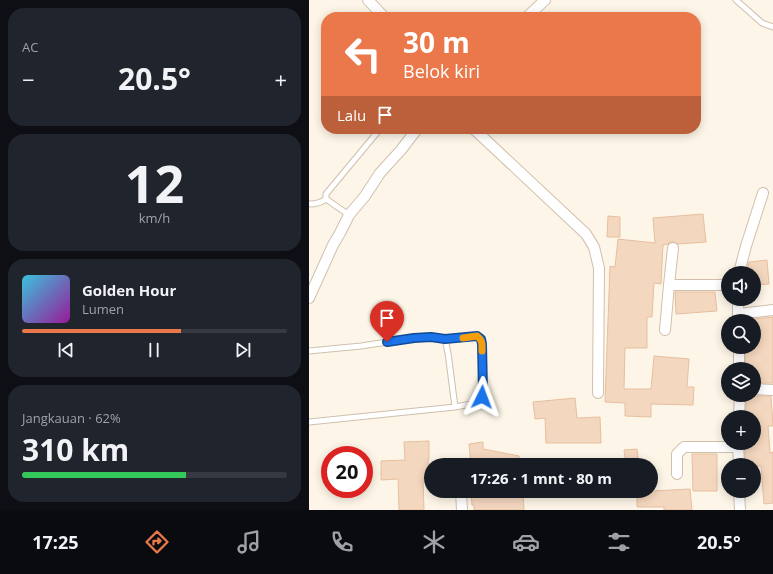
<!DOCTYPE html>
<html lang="id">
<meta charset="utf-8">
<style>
body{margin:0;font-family:"Open Sans",sans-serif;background:#20242c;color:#f1f3f6;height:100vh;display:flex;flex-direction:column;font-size:15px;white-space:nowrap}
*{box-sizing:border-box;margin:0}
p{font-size:13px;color:#9ea1a6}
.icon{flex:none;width:22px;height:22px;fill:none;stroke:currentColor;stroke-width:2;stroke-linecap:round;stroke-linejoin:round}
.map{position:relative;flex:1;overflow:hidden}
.sheet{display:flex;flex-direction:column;gap:8px;padding:8px;background:#0d0f14;width:309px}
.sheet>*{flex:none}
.banner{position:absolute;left:12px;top:12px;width:380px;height:122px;border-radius:16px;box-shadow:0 2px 10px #0003;background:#eb784a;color:#fff;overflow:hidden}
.controls{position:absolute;left:412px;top:266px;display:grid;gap:8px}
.controls a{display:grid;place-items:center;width:40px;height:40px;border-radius:50%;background:#171b24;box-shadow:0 2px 10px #0003;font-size:20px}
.speed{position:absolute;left:12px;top:446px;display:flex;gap:8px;font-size:20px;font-weight:700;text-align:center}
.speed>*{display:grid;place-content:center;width:52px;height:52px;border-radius:50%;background:#171b24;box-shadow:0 2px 10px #0003;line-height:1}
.speed .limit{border:6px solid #d22;background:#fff;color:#111}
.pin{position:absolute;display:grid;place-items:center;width:34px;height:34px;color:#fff;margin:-41px -17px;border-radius:50% 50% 50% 0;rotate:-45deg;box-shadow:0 0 4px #0007}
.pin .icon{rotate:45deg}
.me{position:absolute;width:44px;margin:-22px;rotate:3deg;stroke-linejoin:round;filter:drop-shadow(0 0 3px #0008)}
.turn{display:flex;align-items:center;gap:14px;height:84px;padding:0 16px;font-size:18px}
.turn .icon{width:52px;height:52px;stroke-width:2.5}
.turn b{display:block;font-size:28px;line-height:34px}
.then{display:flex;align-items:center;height:38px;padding:0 16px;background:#0003;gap:8px;font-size:15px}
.big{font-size:30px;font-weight:700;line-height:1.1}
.sheet .widget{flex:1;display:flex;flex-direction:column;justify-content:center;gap:6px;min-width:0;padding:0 14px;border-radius:16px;background:#20242c}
.sheet .dial{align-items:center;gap:0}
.dial b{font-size:52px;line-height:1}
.song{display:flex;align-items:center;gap:12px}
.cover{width:48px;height:48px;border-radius:6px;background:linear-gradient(135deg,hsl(190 70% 55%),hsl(300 70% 35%))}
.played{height:4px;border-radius:2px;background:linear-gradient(90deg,#eb784a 60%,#363941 60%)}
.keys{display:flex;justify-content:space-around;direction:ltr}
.heat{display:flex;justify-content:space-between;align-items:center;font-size:22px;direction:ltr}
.charge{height:6px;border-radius:3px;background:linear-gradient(90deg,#34c759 62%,#363941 0)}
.trip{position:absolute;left:115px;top:458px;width:234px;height:40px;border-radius:20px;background:#171b24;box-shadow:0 2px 10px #0003;font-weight:700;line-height:40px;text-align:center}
.menu{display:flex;height:64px;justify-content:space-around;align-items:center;background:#090b0e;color:#9ea1a6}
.menu .icon{width:28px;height:28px}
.menu .on{color:#eb784a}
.menu b{font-size:18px;color:#f1f3f6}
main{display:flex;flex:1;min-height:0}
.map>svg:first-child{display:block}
.building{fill:#f4d7bf;stroke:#e7bf9e}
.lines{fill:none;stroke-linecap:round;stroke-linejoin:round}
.service-casing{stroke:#d0bfac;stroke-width:7}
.minor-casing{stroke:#d0bfac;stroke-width:12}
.service{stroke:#fff;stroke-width:5}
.minor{stroke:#fff;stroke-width:10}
.route-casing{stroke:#114b97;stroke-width:10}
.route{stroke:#1a73e8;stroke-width:7}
.slow{stroke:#f59e0b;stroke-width:7}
</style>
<main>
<section class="sheet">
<div class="widget"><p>AC</p>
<div class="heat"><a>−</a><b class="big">20.5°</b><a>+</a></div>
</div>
<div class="widget dial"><b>12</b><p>km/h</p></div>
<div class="widget">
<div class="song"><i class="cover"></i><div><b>Golden Hour</b><p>Lumen</p></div></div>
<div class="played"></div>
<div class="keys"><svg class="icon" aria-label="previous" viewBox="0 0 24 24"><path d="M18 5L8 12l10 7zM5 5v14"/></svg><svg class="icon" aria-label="pause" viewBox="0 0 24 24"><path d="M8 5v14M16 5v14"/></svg><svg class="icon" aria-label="next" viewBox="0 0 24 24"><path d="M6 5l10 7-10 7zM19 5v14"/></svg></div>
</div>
<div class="widget"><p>Jangkauan · 62%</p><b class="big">310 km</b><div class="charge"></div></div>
</section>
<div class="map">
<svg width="464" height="510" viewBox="0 0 464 510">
<rect width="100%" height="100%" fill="#fdf6e8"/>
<path class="building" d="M394 214 397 242 369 244 364 242H361L359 244 354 245 352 284 345 283 343 317H338V348H316L315 389H342L345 356 380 359 378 387H385L384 405 342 404V417L316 416V403L296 402 301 266 306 267 309 239 346 243 344 218Z
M299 216 311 217V237H298Z
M458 260 460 284 445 285V273H437L440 262Z
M366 292H406L408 311 367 314Z
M464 317V383H445V369H436V350L445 349V319Z
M445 396H462L464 426H459L461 453 464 452V503L455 504 452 466H445V465H436V443H445V417H437V397Z
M266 398 268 418 291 417 292 443H237L236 418 226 419 224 402Z
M120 441V459H119L120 478 114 479 115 510H90L89 479 72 480V461L96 460 95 442Z
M174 442V449L210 456 211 465H162L160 444Z
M328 449 330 465H317L315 450Z
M383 454H408V491H384Z
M381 489 383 510H355V507H328V493H342V491Z
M162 491H214L215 510H165V505H163Z"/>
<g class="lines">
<g class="service-casing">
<path id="service" d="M427 0 453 23 464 27
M0 204C7 204 12 203 17 199
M40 215 17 199V194L71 129
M0 351 52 346 105 338 122 337 136 339
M0 422 146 407 168 403 173 397 174 392 173 344 172 339 168 336 136 339 139 353 146 407"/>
</g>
<g class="minor-casing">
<path id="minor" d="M59 0 75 17
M218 17 236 0
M165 129 277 234 285 247 290 268 289 393
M430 273 437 246 454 193
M360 285 364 248
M0 298 24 245 31 233 40 215 56 196 71 173 92 150 108 129
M429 299V321
M429 314 464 310
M356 330 360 285H419
M430 347V369
M445 389 464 390
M430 417 431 395
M429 443 430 465
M368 474V454L375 447H429
M152 491 153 510
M430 491 431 510"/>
</g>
<use href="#service" class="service"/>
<use href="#minor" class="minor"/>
</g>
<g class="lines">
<g class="route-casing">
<path id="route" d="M78 342 105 338 122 337 136 339 168 336 172 339 173 344 174 392 173 397"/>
</g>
<use href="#route" class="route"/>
<path class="slow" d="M154 338 168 336C174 341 173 344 173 351"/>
</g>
</svg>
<div class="controls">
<a><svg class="icon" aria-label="sound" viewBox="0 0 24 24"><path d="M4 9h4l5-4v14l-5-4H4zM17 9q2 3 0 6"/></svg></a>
<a><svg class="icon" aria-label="search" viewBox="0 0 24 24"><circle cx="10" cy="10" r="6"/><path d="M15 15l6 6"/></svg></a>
<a><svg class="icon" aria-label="layers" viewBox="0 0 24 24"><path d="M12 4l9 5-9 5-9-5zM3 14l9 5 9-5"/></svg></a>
<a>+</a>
<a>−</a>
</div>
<div class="speed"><div class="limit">20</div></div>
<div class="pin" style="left:78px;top:342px;background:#d93025"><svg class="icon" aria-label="arrive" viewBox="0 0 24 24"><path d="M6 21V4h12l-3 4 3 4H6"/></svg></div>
<svg class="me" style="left:173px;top:397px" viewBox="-20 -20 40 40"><path d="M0-17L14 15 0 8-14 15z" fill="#1a73e8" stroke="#fff" stroke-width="4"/></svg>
<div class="trip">17:26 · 1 mnt · 80 m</div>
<div class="banner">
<div class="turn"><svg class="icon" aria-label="left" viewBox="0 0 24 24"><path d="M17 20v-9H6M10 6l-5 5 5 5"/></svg><div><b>30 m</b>Belok kiri</div></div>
<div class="then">Lalu<svg class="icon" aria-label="arrive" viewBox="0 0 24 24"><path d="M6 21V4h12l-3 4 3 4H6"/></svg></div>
</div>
</div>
</main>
<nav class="menu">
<b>17:25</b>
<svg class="icon on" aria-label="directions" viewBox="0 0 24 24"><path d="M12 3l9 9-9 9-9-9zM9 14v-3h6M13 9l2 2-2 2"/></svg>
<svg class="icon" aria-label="music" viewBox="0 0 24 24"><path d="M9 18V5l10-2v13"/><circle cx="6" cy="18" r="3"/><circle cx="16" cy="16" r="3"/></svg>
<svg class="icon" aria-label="phone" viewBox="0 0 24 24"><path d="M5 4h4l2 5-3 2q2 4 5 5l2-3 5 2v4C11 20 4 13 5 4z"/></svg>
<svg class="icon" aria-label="climate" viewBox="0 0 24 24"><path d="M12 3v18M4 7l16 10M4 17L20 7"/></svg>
<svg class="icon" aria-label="car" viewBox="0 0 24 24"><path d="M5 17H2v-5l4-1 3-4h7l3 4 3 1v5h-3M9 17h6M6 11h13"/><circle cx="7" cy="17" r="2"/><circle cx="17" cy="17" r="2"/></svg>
<svg class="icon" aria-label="filters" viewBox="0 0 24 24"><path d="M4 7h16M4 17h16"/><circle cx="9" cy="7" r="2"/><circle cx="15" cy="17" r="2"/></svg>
<b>20.5°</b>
</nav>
